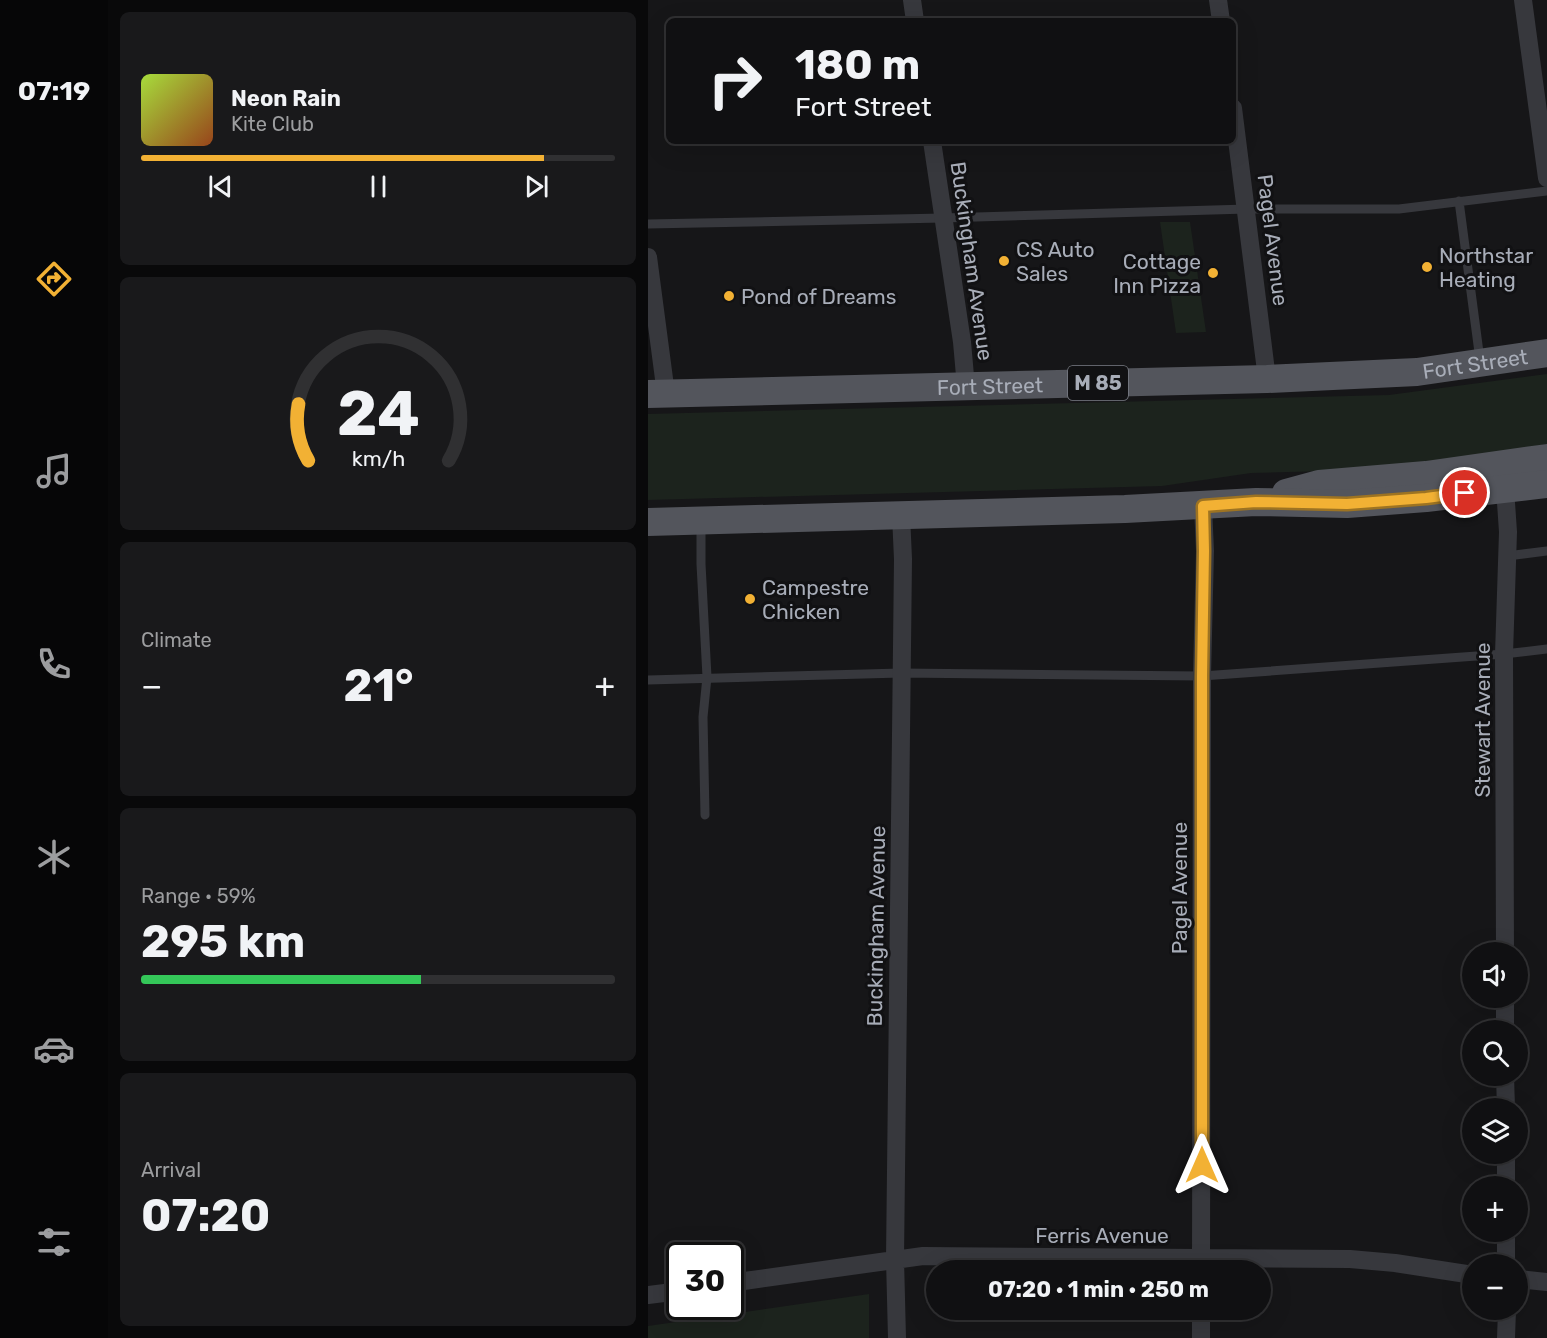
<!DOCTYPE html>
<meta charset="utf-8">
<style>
body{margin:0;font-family:Rubik,sans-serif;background:#19191b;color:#f1f3f6;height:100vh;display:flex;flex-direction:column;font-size:22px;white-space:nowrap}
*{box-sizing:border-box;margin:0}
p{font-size:20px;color:#9c9d9f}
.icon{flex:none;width:33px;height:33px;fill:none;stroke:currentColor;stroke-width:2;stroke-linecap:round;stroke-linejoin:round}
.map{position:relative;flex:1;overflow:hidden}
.drawer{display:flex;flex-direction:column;gap:12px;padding:12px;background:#09090a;width:540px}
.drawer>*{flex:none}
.banner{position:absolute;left:18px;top:18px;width:570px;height:126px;border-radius:9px;box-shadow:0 6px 24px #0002,0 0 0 2px #303032;background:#101012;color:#f1f3f6;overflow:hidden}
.controls{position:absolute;left:814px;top:942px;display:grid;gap:12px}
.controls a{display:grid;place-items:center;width:66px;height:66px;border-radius:50%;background:#101012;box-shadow:0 6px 24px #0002,0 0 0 2px #303032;font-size:30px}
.speed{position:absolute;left:18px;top:1242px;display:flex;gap:12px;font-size:30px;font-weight:700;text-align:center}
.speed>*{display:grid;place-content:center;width:78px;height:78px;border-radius:50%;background:#101012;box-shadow:0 6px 24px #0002,0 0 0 2px #303032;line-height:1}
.speed .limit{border:3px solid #111;border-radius:9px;background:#fff;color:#111}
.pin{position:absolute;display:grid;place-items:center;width:51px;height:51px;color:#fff;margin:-26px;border:3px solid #fff;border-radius:50%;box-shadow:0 2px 6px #0007}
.me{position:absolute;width:66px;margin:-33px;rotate:0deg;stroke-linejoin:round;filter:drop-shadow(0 0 4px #0008)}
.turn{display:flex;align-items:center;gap:21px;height:126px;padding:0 30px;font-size:27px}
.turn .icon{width:78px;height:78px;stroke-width:2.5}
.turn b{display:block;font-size:42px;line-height:51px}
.big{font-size:45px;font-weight:700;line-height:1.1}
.drawer .card{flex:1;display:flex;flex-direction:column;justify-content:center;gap:9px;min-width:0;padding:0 21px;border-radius:9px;background:#19191b}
.drawer .dial{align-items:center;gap:0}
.dial svg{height:156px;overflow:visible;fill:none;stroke:#303032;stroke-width:7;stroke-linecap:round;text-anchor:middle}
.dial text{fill:#f1f3f6;stroke:none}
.song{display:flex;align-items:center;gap:18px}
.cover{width:72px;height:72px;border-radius:9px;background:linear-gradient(135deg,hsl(80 70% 55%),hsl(20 70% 35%))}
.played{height:6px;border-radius:3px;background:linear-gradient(90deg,#f2b134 85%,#303032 85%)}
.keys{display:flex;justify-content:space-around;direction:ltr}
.heat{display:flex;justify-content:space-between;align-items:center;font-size:33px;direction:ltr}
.charge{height:9px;border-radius:4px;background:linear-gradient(90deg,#34c759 59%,#303032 0)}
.trip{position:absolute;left:278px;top:1260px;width:345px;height:60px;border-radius:30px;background:#101012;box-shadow:0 6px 24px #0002,0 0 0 2px #303032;font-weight:700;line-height:60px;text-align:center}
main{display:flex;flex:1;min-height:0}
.dock{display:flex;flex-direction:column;width:108px;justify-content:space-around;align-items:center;background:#060607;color:#9c9d9f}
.dock .icon{width:42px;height:42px}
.dock .on{color:#f2b134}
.dock b{font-size:27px;color:#f1f3f6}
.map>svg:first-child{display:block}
.green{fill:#1c231d}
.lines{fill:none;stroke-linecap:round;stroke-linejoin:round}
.service{stroke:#37383d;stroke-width:9}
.minor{stroke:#37383d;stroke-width:18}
.primary{stroke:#53555c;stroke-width:28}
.route-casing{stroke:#9d7322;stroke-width:15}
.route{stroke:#f2b134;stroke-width:10}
.poi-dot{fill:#f2b134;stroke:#111113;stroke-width:2}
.labels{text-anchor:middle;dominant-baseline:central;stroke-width:6;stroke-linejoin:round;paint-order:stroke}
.shield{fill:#111113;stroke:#7b7e86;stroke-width:1.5}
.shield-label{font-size:20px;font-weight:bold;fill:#a8adb8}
.street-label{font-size:21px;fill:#a8adb8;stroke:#111113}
.poi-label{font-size:21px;fill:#a8adb8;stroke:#111113;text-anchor:start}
</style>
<main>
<nav class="dock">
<b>07:19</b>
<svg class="icon on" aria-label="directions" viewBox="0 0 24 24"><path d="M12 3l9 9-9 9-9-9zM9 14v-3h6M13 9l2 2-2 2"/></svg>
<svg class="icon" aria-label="music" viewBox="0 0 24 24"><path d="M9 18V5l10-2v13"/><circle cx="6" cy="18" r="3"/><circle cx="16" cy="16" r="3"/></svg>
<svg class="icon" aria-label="phone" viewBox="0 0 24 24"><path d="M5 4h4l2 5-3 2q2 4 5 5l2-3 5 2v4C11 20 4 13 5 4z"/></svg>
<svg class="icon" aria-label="climate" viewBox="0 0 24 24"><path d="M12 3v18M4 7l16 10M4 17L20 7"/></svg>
<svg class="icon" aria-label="car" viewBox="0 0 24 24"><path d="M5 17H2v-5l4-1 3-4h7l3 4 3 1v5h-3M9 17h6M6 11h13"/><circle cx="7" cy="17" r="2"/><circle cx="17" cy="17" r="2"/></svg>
<svg class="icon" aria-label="filters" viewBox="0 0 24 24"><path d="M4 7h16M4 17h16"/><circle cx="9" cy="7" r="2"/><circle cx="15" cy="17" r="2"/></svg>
</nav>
<section class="drawer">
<div class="card">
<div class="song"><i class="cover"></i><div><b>Neon Rain</b><p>Kite Club</p></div></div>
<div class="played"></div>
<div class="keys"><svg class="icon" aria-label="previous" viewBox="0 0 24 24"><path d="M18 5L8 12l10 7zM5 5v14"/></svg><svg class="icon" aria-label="pause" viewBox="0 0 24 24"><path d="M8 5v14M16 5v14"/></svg><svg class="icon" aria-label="next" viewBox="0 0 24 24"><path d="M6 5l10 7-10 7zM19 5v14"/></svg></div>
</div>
<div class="card dial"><svg viewBox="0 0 100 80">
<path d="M14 69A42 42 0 1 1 86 69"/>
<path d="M14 69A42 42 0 0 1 9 40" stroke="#f2b134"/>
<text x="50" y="56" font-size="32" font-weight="700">24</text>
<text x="50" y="72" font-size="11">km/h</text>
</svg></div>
<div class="card"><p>Climate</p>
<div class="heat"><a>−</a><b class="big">21°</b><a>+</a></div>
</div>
<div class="card"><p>Range · 59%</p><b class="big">295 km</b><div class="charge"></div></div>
<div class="card"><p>Arrival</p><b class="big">07:20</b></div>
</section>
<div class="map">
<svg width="899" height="1338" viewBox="0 0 899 1338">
<rect width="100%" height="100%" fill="#161618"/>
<path class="green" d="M512 222H542L558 332 528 333Z
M899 374V444L756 469 603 473 514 486 0 500V414L741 395Z
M221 1294V1338H0V1326Z"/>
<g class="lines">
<path class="service" d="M811 201 832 360
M0 224 295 218 599 209H751L899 191
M53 523V564L59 677 55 717 57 815
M859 556 899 551
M0 680 253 673 554 676 856 654 899 649"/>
<path class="minor" d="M264 0 267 21
M570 0 573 21
M875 0 899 178
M585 108 619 379
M284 141 314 342 318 387
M0 257 18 394
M857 488 860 532 856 654 857 952
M857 998V1030
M857 1076 858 1108
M858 1154V1186
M858 1232V1264
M553 1270 554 676 557 551 555 506
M870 1279 899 1282
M82 1283 275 1256 702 1259 747 1263 825 1275
M0 1295 32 1291
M249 1338 247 1259 255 559 253 515
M553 1338V1310
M858 1338 859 1310"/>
<g class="primary">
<path id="s1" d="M0 394 619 379 769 372 899 353"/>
<path d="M638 493 671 484 778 475 899 458"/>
<path d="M0 522 477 509 608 502 699 504 778 498 899 484"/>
</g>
</g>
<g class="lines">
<g class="route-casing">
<path id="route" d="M554 1165V676L556 551 555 506 608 502 699 504 778 498 817 493"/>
</g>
<use href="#route" class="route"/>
</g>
<g class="poi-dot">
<circle cx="356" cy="261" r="6"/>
<circle cx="779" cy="267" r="6"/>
<circle cx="565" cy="273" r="6"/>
<circle cx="81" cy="296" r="6"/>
<circle cx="102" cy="599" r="6"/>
</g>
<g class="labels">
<rect class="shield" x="420" y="366" width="60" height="34" rx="4.5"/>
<g class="shield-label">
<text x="450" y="383">M 85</text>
</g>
<g class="street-label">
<text transform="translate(625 240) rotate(83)">Pagel Avenue</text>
<text transform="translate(324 261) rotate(82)">Buckingham Avenue</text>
<text stroke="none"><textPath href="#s1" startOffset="828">Fort Street</textPath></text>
<text stroke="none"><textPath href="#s1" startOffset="342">Fort Street</textPath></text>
<text transform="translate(834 720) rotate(-90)">Stewart Avenue</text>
<text transform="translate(531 888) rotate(-90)">Pagel Avenue</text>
<text transform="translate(228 926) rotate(-89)">Buckingham Avenue</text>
<text x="454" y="1235">Ferris Avenue</text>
</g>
<g class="poi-label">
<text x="368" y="249">CS Auto<tspan x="368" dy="24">Sales</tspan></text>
<text x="791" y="255">Northstar<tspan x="791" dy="24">Heating</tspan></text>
<text x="553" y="261" text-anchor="end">Cottage<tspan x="553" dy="24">Inn Pizza</tspan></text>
<text x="93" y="296">Pond of Dreams</text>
<text x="114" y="587">Campestre<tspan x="114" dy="24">Chicken</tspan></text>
</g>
</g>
</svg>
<div class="controls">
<a><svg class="icon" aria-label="sound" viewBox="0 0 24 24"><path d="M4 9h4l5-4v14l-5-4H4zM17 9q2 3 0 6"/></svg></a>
<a><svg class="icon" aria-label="search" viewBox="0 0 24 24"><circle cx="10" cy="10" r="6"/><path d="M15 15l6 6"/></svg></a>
<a><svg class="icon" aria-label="layers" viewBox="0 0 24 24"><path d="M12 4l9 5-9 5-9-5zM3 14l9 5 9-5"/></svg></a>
<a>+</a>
<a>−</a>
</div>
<div class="speed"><div class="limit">30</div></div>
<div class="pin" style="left:817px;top:493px;background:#d93025"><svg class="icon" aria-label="arrive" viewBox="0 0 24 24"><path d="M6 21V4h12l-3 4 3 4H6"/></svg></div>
<svg class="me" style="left:554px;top:1165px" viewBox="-20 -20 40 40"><path d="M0-17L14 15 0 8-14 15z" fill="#f2b134" stroke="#fff" stroke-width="4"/></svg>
<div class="trip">07:20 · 1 min · 250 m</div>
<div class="banner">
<div class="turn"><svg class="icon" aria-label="right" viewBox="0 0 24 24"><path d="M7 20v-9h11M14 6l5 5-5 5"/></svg><div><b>180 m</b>Fort Street</div></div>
</div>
</div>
</main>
